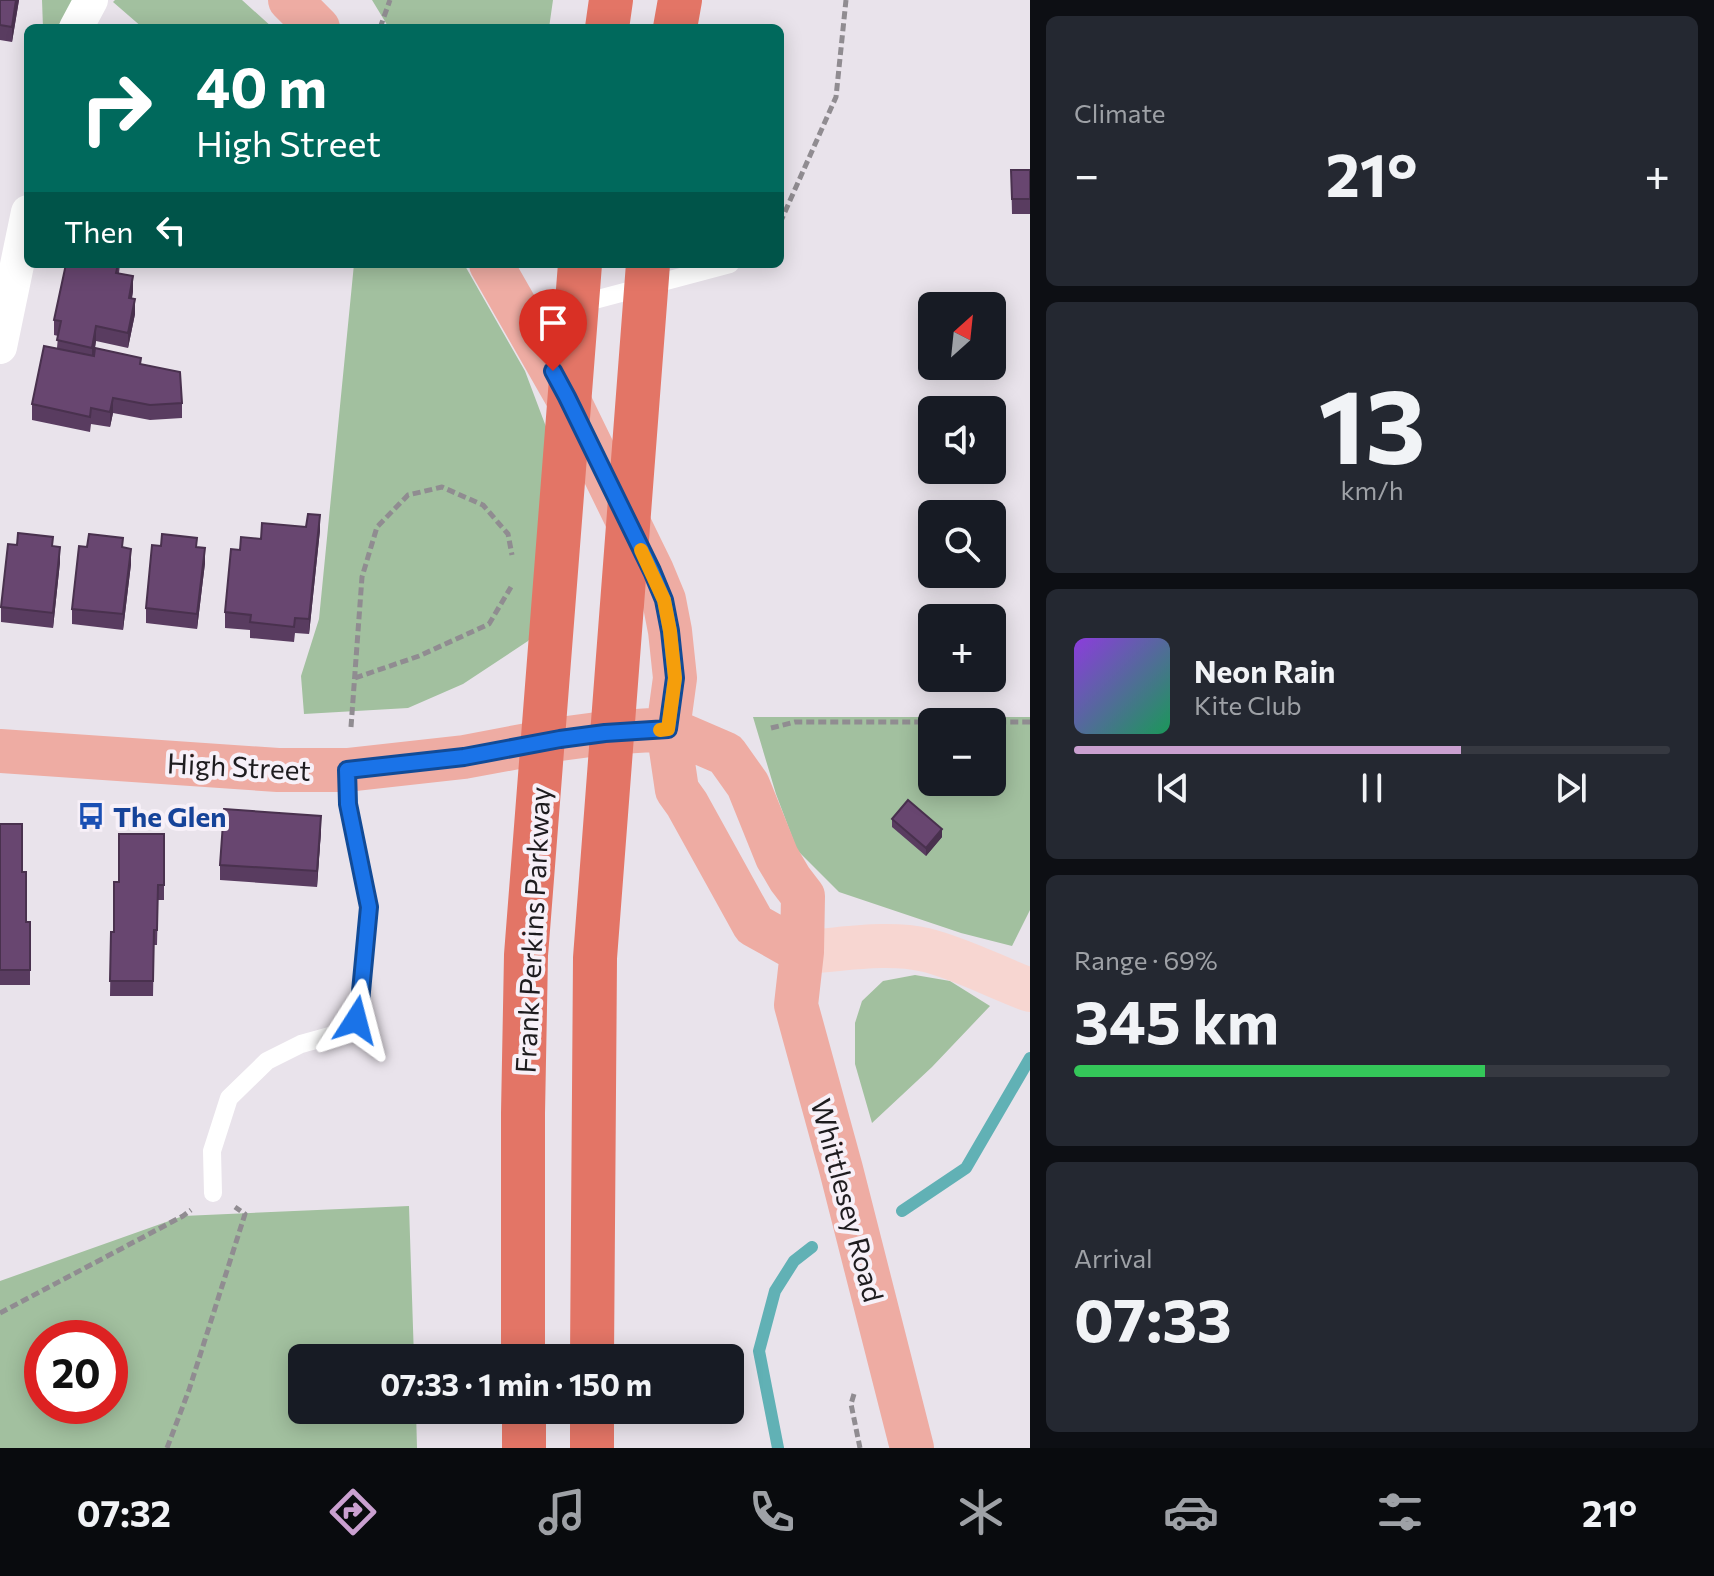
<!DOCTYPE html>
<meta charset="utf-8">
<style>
body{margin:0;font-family:Commissioner,sans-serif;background:#242831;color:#f1f3f6;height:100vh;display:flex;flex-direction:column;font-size:30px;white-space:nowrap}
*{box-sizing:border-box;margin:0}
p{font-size:26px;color:#9ea1a6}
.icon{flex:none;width:44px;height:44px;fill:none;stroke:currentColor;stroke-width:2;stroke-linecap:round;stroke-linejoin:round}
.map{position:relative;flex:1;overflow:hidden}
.drawer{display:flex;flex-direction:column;gap:16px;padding:16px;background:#0d0f14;width:684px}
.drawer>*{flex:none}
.banner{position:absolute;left:24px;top:24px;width:760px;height:244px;border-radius:12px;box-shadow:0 4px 20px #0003;background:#00695c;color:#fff;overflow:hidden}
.needle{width:52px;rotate:27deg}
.buttons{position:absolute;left:918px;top:292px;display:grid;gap:16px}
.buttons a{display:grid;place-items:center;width:88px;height:88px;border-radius:12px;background:#171b24;box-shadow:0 4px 20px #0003;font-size:40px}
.speed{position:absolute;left:24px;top:1320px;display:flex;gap:16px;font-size:40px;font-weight:700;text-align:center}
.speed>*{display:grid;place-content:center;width:104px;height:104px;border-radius:50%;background:#171b24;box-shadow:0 4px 20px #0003;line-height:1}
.speed .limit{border:12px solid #d22;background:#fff;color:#111}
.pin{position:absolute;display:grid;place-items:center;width:68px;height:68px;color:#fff;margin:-82px -34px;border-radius:50% 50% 50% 0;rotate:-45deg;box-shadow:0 0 8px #0007}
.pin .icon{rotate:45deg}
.me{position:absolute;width:88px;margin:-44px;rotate:9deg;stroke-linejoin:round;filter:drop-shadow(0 0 6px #0008)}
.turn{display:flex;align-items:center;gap:28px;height:168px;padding:0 40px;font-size:36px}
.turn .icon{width:104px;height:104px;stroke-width:2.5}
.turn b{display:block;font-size:56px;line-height:68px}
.then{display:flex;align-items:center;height:76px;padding:0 40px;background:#0003;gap:16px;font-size:30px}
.big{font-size:60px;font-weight:700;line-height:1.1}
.drawer .tile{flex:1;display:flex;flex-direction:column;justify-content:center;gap:12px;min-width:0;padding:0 28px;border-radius:12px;background:#242831}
.drawer .dial{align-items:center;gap:0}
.dial b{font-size:104px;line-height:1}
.song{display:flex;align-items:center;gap:24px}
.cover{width:96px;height:96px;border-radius:12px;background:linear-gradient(135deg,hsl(270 70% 55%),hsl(150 70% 35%))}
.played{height:8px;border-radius:4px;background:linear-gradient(90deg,#caa0d0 65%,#363941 65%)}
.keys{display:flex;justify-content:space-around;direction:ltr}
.heat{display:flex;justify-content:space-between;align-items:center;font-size:44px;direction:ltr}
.charge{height:12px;border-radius:6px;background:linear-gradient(90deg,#34c759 69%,#363941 0)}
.trip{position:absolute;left:288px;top:1344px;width:456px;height:80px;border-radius:12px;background:#171b24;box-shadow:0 4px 20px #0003;font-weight:700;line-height:80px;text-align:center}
.menu{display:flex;height:128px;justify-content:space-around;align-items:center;background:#090b0e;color:#9ea1a6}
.menu .icon{width:56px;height:56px}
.menu .on{color:#caa0d0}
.menu b{font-size:36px;color:#f1f3f6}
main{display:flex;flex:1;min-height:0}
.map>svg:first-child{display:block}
.green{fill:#a2c09f;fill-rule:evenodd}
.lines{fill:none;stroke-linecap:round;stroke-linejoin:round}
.stream{stroke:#61b1b5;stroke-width:12}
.path{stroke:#908c91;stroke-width:5;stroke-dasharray:8 4;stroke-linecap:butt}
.lane{stroke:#fff;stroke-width:18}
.street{stroke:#fff;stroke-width:34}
.secondary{stroke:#f7d6d1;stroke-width:44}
.primary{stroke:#eeaca3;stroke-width:44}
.highway{stroke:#e37566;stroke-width:44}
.wall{fill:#593c60}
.shaded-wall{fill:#49314e}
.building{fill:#684670;stroke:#49314e;stroke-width:2}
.route-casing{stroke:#114b97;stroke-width:20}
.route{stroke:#1a73e8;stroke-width:14}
.slow{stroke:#f59e0b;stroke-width:14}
.labels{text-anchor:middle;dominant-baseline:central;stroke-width:8;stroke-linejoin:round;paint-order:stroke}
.street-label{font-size:28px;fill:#1e1c1f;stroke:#f7f0f8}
.transit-label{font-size:28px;font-weight:bold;fill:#164399;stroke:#f7f0f8;text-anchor:start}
</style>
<main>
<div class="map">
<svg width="1030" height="1448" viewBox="0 0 1030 1448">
<rect width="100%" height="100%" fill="#e9e3eb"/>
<path class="green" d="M42 0H73L57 28H43Z
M115 0H242L273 28H143L113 2Z
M372 0H553L549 28H389Z
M354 264H464L525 371 560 464 565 597 528 641 463 684 408 708 304 714 301 676 319 619Z
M753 717H1030V910L1012 946 961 933 839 892 797 850 776 794ZM932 722H992V782H932Z
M915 975 950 981 990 1006 932 1067 872 1123 855 1064V1023L862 1001 883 981Z
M409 1206 414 1358H302V1410H416L417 1448H0V1281L183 1216ZM42 1338H110V1406H42Z"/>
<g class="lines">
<path class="stream" d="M902 1211 966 1168 1030 1058
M778 1448 759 1351 775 1291 794 1261 812 1247"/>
<path class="path" d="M380 28 390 0
M780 223 836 97 846 0
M355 678 419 656 489 624 511 587
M351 727 362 577 377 527 408 495 442 487 483 505 508 534 512 555
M771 728 795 722H1030
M0 1313 183 1216 191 1210
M854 1394 851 1404 860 1448
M167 1448 189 1390 245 1214 235 1207"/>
<path class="lane" d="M523 319 730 264
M213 1193 212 1151 229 1098 267 1061 301 1044 337 1034 356 1020 360 1002 369 907 348 804 347 770"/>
<path class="street" d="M76 28 91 0
M0 347 28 212"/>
<path class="secondary" d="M802 952C842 950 886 941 926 950 962 959 995 977 1030 990"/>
<path class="primary" d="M290 0 318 28
M491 264 567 397 652 571 664 600 670 631 675 678 668 729 677 790 687 804 754 925 802 952
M0 751 278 770H347L464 757 560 739 605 733 668 729 726 754 748 785 777 857 790 879 803 896 802 952 796 1005 841 1169 912 1448"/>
<path class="highway" d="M607 28 611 0
M675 28 680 0
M523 1358V1113L526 955 580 264
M592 1358 595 958 648 264
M524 1410V1448
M592 1448V1410"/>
</g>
<path class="wall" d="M0 0H19L12 42 0 40Z
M1011 170H1030V214H1012Z
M120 264 119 273 133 291 132 299 135 314 128 348 96 341 94 356 141 364 182 403V418L150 420 113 413 110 427 91 424 90 432 32 420V404L57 348 58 336 54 335V320Z
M320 530 309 634 295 633 294 642 250 638V630L225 628V612L240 550 261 539Z
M17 545 53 546 60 562 53 628 1 622V607Z
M87 547 123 548 131 564 123 630 72 624V609Z
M197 547 205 563 197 629 146 623V608Z
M892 819 942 837 926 856 892 827Z
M0 824 22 872 26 922H30V985H0Z
M321 831 317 887 220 880V865Z
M164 834V900H158L157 945H154L153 996H110L111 932H114L119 882Z"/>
<path class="shaded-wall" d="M16 0H19L12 42V27Z
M133 276V291L129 313V298Z
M135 299V314L128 348V333Z
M96 326V341L92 363V348Z
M113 398V413L110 427V412Z
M320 515V530L309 634V619Z
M60 547V562L53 628V613Z
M205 548V563L197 629V614Z
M131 549V564L123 630V614Z
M321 816V831L317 887V871Z
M942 829V837L926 856V848Z"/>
<path class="building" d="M0 0H16L12 27 0 25Z
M1011 170H1030V199H1012Z
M66 264H118L116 273 133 276 129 298 135 299 128 333 96 326 92 348 57 340 61 321 54 320Z
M44 346 94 356 95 348 141 358 140 364 180 372 182 403 150 405 113 398 110 412 91 408 90 417 32 404Z
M308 514 320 515 309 619 295 618 294 627 250 622 251 615 225 612 231 549 240 550 241 537 261 539 262 523 306 527Z
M18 533 53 537 52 546 60 547 53 613 1 607 8 544 17 545Z
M89 534 123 538 122 547 131 549 123 614 72 609 79 546 87 547Z
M162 534 197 538 196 547 205 548 197 614 146 608 152 545 161 546Z
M908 800 942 829 926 848 892 819Z
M224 809 321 816 317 871 220 865Z
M0 824H22V872H26V922H30V970H0Z
M119 834H164V885H158L157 930H154L153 981H110L111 932H114V882H119Z"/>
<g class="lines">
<g class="route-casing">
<path id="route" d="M356 1020 360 1002 369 907 348 804 347 770 464 757 560 739 605 733 668 729 675 678 670 631 664 600 652 571 567 397 553 371"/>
</g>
<use href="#route" class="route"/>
<path class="slow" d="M641 550 664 600 670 631 675 678 668 729 660 730"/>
</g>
<defs>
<g id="bus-bare" transform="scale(2.16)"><path d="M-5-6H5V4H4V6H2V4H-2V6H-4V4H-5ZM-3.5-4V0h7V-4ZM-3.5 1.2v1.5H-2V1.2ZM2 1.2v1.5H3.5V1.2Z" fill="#1a4fb4" stroke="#f7f0f8" stroke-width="2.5" paint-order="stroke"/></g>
</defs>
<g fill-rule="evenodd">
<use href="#bus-bare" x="91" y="816"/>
</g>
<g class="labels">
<g class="street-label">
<text transform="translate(239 766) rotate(3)">High Street</text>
<text transform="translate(532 930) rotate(-87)">Frank Perkins Parkway</text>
<text transform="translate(848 1200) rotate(75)">Whittlesey Road</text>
</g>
<g class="transit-label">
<text x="113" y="816">The Glen</text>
</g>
</g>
</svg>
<div class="buttons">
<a><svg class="needle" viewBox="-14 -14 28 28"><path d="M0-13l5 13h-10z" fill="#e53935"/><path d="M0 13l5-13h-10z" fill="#9ea1a6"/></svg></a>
<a><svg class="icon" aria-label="sound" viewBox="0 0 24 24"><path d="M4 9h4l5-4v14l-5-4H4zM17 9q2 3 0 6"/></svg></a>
<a><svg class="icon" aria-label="search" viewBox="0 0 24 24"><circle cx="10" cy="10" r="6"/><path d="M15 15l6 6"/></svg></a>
<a>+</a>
<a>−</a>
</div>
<div class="speed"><div class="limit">20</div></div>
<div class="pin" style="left:553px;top:371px;background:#d93025"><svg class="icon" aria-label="arrive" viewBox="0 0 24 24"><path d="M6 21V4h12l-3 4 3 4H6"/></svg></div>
<svg class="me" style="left:356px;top:1020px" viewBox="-20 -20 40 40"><path d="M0-17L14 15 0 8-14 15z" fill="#1a73e8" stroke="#fff" stroke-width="4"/></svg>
<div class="trip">07:33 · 1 min · 150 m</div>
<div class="banner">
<div class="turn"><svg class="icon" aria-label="right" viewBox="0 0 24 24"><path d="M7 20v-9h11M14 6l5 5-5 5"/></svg><div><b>40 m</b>High Street</div></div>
<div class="then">Then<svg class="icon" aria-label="left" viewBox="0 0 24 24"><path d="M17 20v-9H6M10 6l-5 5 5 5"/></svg></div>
</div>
</div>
<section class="drawer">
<div class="tile"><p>Climate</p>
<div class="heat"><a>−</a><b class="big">21°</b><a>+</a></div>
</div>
<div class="tile dial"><b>13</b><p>km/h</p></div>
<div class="tile">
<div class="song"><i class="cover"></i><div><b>Neon Rain</b><p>Kite Club</p></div></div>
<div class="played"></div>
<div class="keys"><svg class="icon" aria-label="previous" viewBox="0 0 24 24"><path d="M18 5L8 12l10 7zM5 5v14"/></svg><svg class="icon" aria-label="pause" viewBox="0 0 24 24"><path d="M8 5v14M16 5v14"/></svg><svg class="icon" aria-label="next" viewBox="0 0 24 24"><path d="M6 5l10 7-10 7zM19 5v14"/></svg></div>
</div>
<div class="tile"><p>Range · 69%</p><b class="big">345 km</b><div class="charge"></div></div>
<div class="tile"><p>Arrival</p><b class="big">07:33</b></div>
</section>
</main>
<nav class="menu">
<b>07:32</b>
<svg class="icon on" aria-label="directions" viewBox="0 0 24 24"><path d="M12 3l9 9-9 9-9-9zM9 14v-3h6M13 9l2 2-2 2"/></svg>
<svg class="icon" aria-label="music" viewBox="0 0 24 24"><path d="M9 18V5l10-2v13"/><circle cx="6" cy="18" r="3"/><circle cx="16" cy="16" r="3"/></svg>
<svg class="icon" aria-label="phone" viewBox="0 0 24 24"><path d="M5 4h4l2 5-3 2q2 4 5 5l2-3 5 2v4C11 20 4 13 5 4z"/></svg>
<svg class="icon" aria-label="climate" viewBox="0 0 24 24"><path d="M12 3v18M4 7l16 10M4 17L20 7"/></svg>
<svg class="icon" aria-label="car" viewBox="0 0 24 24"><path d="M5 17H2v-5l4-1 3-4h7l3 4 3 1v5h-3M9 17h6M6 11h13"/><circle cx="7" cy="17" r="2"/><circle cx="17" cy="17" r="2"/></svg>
<svg class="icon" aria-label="filters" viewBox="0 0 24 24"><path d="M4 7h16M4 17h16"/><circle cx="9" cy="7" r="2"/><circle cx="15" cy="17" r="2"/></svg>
<b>21°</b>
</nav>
